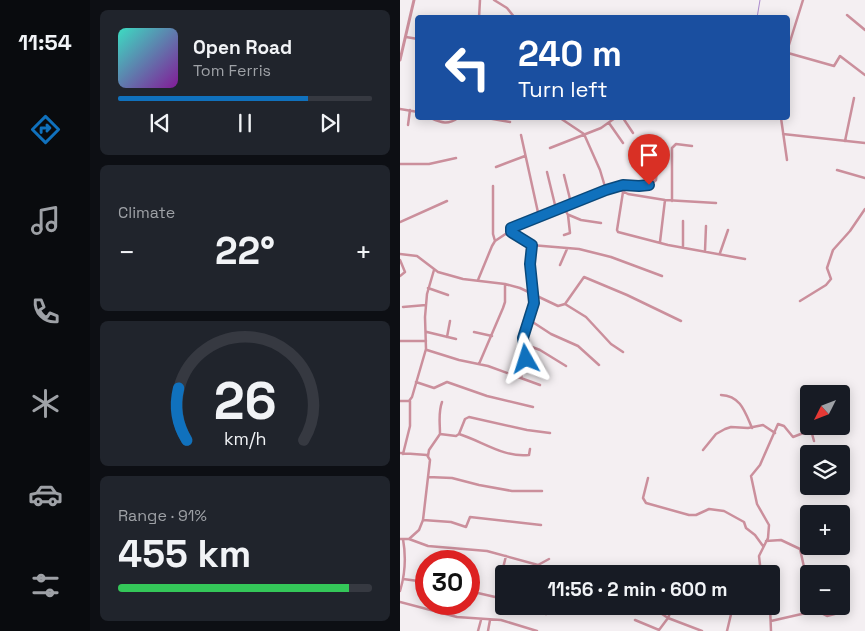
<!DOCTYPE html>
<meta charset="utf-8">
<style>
body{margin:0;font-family:"Space Grotesk",sans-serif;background:#20242c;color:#f1f3f6;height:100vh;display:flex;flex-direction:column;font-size:19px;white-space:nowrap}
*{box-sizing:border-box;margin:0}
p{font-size:16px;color:#9ea1a6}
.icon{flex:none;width:28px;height:28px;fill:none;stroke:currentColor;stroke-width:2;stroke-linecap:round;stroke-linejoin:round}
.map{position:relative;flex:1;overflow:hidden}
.drawer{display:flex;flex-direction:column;gap:10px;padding:10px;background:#0d0f14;width:310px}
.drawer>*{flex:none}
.hud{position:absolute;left:15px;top:15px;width:375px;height:105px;border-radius:5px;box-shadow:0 2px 12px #0003;background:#1a4fa0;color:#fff;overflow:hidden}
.needle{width:32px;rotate:228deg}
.tools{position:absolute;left:400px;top:385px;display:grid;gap:10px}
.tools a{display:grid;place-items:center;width:50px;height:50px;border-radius:5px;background:#171b24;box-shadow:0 2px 12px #0003;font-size:25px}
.speed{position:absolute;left:15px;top:550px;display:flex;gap:10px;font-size:25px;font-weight:700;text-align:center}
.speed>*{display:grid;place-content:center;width:65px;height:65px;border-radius:50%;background:#171b24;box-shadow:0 2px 12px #0003;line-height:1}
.speed .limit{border:8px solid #d22;background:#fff;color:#111}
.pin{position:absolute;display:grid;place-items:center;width:42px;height:42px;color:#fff;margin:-51px -21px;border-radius:50% 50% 50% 0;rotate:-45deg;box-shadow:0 0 5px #0007}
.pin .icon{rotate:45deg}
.me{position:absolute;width:55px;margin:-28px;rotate:354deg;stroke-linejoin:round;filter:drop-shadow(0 0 4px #0008)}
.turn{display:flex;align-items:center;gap:18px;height:105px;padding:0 20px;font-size:22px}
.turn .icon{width:65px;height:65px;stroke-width:2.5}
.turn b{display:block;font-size:35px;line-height:42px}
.big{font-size:38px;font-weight:600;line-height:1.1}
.drawer .widget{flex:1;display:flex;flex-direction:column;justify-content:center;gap:8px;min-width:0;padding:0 18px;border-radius:8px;background:#20242c}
.drawer .dial{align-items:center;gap:0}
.dial svg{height:130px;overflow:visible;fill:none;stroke:#363941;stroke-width:7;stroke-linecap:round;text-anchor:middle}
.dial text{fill:#f1f3f6;stroke:none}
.song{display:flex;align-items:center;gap:15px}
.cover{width:60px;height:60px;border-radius:8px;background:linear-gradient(135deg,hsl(170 70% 55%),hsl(290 70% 35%))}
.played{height:5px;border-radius:2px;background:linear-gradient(90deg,#1071bd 75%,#363941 75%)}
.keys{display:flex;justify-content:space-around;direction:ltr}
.heat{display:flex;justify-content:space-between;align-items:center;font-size:28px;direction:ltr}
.charge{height:8px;border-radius:4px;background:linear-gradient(90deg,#34c759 91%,#363941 0)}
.trip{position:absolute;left:95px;top:565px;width:285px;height:50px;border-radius:5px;background:#171b24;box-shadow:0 2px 12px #0003;font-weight:600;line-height:50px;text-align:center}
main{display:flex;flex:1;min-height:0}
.dock{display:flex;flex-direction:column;width:90px;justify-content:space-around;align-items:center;background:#090b0e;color:#9ea1a6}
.dock .icon{width:35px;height:35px}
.dock .on{color:#1071bd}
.dock b{font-size:22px;color:#f1f3f6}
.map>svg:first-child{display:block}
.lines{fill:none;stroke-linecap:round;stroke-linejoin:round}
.stream{stroke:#ac8ace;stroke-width:1}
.minor{stroke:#cb8f9c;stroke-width:2.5}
.tertiary{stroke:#cb8f9c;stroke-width:3}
.route-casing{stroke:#0a497b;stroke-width:12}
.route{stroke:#1071bd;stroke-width:9}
</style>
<main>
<nav class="dock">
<b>11:54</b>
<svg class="icon on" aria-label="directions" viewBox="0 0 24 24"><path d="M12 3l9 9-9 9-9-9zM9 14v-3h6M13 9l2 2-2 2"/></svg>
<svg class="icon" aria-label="music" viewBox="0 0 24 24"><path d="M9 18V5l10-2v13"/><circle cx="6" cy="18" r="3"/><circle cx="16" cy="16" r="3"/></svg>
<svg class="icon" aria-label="phone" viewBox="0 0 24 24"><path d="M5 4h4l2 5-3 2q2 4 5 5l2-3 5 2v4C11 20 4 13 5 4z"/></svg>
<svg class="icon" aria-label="climate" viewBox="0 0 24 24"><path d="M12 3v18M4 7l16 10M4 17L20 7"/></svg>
<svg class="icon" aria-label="car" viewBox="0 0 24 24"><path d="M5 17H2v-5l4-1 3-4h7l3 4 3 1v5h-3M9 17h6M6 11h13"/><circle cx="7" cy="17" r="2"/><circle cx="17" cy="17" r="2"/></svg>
<svg class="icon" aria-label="filters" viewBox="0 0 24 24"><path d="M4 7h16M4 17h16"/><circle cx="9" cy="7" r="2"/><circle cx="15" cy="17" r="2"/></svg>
</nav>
<section class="drawer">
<div class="widget">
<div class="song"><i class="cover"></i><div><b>Open Road</b><p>Tom Ferris</p></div></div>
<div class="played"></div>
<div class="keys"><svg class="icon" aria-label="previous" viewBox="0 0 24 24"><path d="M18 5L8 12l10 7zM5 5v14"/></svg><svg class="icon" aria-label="pause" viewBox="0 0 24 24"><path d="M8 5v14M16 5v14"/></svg><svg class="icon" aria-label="next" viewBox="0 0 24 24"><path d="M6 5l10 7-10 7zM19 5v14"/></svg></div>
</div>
<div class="widget"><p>Climate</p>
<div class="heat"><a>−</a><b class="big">22°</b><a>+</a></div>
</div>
<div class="widget dial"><svg viewBox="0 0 100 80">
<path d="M14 69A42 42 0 1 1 86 69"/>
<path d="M14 69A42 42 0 0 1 9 37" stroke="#1071bd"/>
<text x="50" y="56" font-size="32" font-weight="700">26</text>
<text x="50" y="72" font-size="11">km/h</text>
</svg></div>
<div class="widget"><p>Range · 91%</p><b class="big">455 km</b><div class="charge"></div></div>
</section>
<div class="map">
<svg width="465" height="631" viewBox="0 0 465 631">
<rect width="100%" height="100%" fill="#f4eff2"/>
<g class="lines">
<path class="stream" d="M357 18 360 0"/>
<path class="minor" d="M94 0 107 8 115 18
M447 15 465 30
M79 18 80 0
M6 37 18 39
M388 53 434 66 440 56 465 75
M388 55V48L403 0
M0 109 18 112
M31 118C42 123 48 125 58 118
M87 118 110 122
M160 118 184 134 200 170 206 190
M223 118 233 133
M381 118 387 160
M209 123 223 143
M8 125 10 110
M383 134 465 143
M121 135 139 217
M445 141 454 98
M150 148 201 128 215 118
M0 164H29L56 158
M96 167 125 156
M437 170 465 178
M147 172 156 209
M164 175 171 203
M93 186V234L95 241
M218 187C230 181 244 191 256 180L257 167
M223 192 217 230 218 232 268 245 345 259
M272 201V148L276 144 292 146
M163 206 168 215 170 233 164 235
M169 215 181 220 201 223
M283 221V247
M0 222 47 201
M260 242 265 200
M305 251 306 226
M320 253 328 230
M0 254 17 256 38 272 63 279 105 284 120 288 158 306 165 304 184 277 227 295 281 321
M0 260 5 272 0 276
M160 265 167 249
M262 276 211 257 179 249 131 245 116 237 111 233 110 229 113 227 171 203 216 188 228 194 265 200 316 203
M78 280 92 246 95 241 110 231
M28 288 48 295
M400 301 426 285 431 279 427 268 433 250 450 231 465 209
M165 304 186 317 211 344 223 352
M3 307 26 305
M128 319 151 334 178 346 199 365
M27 332 56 339
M74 332 92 336
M47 337 50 321
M0 341H26
M124 344 140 350 166 366
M27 350 59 360 88 366 140 385
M79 364 103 308 105 302V284
M121 378 126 359 123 337 134 303 130 263 131 246
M16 382 34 388 47 382 87 396 133 407
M321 395C341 396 345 412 352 428
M0 401H9L12 397 26 349 25 317 27 294 34 270
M40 434C40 422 38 413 42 402
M59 434 65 419 69 417 127 430 150 433
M303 450 316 434 325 429 331 427 348 428 363 425 375 433
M0 453 27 455 30 460 23 520 19 530 9 539
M3 454 10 426V401
M28 456 29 450 40 434 56 436 59 434C82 441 104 458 129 455L130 449
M28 477 52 478 79 485 112 491H142
M248 478 243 498 246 503 289 515H296L309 509 324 511 344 522 346 528 355 535 363 546
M23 520 51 522 66 527 70 517 141 525
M0 539H9L28 546 87 551 138 565 149 559
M366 541 381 540 400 549 406 576
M361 574 359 556 368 538 369 525 357 504 351 476 360 465 378 424 384 426 393 437 411 430 414 441
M3 579 26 582
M104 584 100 580 106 556
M0 591C5 575 6 556 3 539
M69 591 104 599
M0 602 57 617 101 620 137 631
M124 606 146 614
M250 606 268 618 273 606
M370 606 371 631
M235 620 259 630 268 618 302 631
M371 621 406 613 419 612 427 616 446 611
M78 631 81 620
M88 631 90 620
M327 631 333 606"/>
<path class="tertiary" d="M0 60 14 0"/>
</g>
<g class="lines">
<g class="route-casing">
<path id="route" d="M126 359 123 338 134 303 130 264 132 245 111 232V228L206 190 223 185 239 186 249 185"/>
</g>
<use href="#route" class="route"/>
</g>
</svg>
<div class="tools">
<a><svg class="needle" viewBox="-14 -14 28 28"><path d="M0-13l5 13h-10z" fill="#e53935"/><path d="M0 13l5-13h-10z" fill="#9ea1a6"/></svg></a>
<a><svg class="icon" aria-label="layers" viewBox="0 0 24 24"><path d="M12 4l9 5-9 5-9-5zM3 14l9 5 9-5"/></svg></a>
<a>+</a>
<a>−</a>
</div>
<div class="speed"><div class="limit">30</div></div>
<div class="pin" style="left:249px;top:185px;background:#d93025"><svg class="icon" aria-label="arrive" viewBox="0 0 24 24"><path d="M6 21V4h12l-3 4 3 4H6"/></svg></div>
<svg class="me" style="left:126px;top:359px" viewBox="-20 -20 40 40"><path d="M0-17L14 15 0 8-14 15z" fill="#1071bd" stroke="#fff" stroke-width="4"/></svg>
<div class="trip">11:56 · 2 min · 600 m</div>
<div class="hud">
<div class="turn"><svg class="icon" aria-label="left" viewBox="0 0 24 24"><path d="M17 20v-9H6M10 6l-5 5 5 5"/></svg><div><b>240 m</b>Turn left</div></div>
</div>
</div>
</main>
